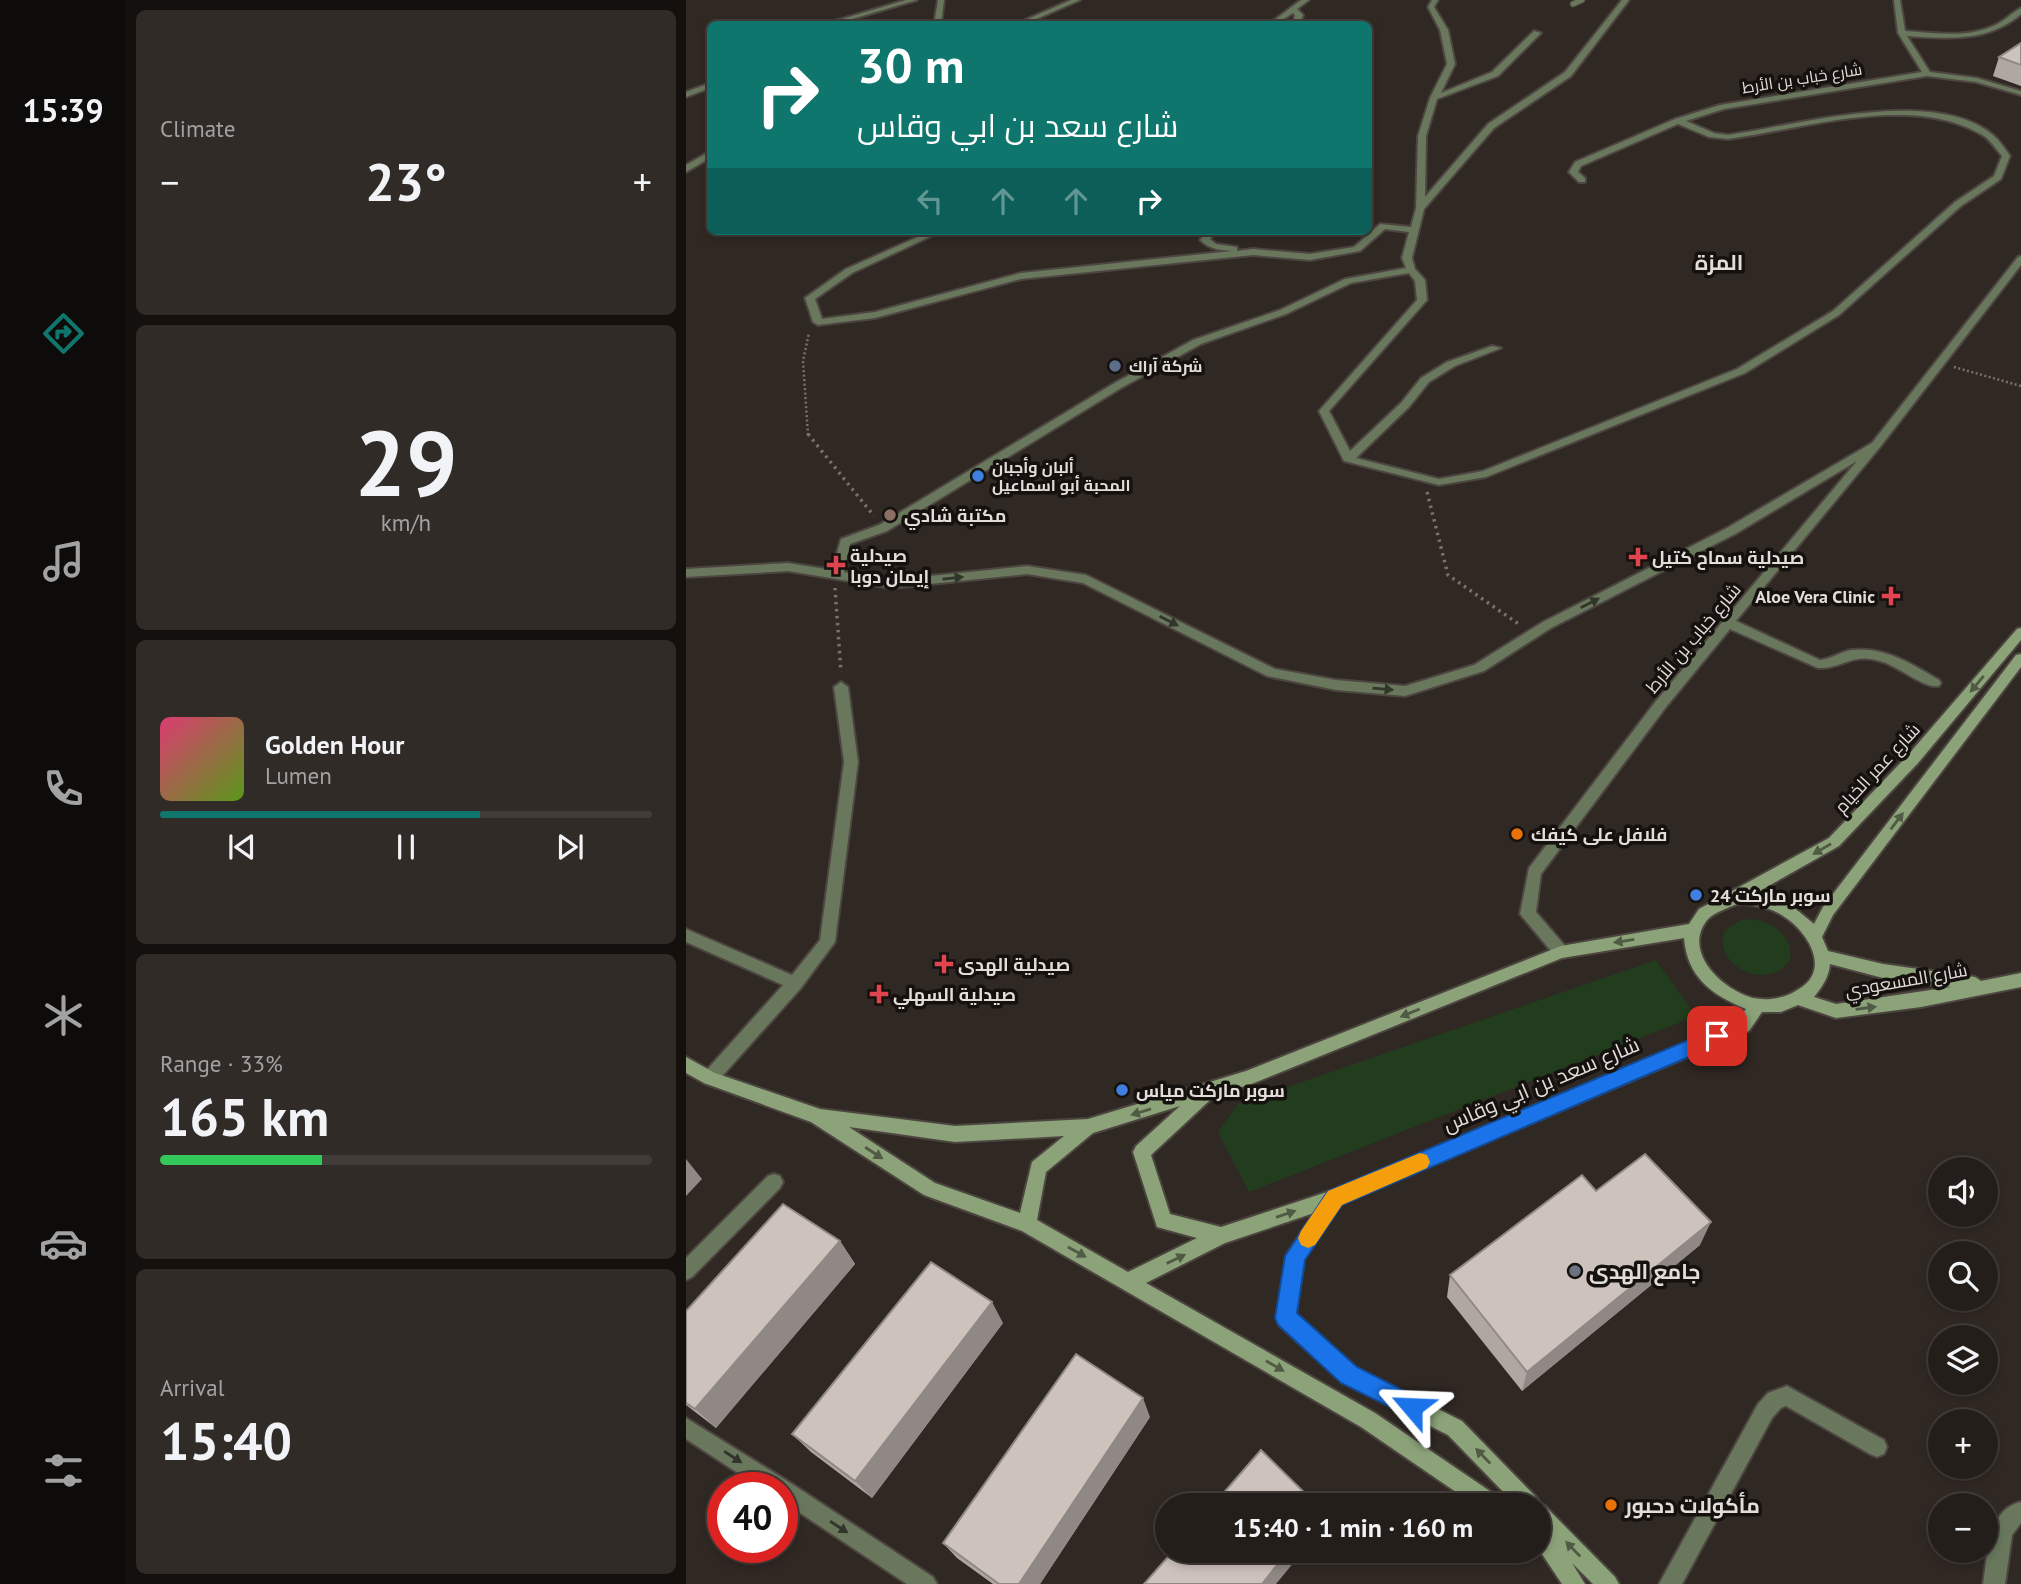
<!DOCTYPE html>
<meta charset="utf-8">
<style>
body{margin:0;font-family:"PT Sans",Cairo,sans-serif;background:#302b27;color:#f1f3f6;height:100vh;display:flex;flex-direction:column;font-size:26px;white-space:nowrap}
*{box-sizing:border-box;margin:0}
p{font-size:23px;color:#a3a2a2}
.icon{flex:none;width:38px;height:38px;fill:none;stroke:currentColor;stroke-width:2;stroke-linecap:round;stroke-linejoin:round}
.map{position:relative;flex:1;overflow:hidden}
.side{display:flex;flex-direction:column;gap:10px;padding:10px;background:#14100e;width:560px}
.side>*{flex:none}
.banner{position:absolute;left:21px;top:21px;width:665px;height:214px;border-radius:10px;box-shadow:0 4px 10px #0003,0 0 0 2px #413c39;background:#0f766e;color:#fff;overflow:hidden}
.controls{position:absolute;left:1242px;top:1157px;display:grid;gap:14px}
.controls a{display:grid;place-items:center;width:70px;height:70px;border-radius:50%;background:#241e1a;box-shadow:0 4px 10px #0003,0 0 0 2px #413c39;font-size:35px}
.speed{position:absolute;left:21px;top:1472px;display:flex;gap:14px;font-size:35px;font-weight:700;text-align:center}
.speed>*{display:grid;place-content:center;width:91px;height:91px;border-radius:50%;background:#241e1a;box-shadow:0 4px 10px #0003,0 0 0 2px #413c39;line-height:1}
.speed .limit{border:10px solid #d22;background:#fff;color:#111}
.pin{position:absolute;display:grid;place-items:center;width:60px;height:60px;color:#fff;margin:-30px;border-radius:14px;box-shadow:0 4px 10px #0006}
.me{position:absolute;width:77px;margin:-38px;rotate:296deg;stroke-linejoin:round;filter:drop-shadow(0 0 5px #0008)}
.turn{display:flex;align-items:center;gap:24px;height:147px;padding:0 35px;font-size:32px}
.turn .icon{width:91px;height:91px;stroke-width:2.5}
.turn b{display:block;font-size:49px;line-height:60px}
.lanes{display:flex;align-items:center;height:66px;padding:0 35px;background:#0003;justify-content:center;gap:35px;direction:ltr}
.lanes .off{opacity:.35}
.big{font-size:52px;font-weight:800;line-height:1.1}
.side .widget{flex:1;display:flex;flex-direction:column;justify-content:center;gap:10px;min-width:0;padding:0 24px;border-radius:10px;background:#302b27}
.side .dial{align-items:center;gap:0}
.dial b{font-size:91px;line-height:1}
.song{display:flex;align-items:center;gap:21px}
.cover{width:84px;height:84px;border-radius:10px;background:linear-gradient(135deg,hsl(340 70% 55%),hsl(90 70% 35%))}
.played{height:7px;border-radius:4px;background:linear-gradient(90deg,#0f766e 65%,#413c39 65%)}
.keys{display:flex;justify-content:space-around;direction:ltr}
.heat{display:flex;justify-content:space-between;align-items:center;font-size:38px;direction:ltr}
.charge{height:10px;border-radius:5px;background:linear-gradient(90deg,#34c759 33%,#413c39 0)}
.trip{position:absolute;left:469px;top:1493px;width:396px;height:70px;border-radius:35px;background:#241e1a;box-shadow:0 4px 10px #0003,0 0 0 2px #413c39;font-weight:800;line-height:70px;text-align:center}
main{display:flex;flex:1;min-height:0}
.dock{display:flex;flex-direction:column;width:126px;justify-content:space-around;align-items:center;background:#0e0c0a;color:#a3a2a2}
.dock .icon{width:49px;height:49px}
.dock .selected{color:#0f766e}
.dock b{font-size:32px;color:#f1f3f6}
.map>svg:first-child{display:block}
.green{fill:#213d1d}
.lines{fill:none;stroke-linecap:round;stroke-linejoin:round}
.lane-casing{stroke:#4d4540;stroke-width:7}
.street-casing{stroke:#4d4540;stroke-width:4}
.secondary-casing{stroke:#4d4540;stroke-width:4}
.path-far1{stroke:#79716d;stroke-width:2.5;stroke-dasharray:2 2.5;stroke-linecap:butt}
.path{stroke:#79716d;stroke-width:3.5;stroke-dasharray:2.5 4.5;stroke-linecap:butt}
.lane{stroke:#69775d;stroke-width:5}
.street{fill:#69775d;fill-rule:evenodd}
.secondary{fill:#8ca379;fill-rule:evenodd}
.wall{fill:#b1a7a2}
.shaded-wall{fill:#908884}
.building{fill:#cec2bc;stroke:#908884;stroke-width:2}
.oneway{fill:#32352a}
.oneway2{fill:#505a44}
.route{fill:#1a73e8;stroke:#114b97;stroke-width:2}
.slow{fill:#f59e0b}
.service-dot{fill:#5c6f8a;stroke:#15110f;stroke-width:2.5}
.shop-dot{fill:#3f7fe0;stroke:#15110f;stroke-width:2.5}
.education-dot{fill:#8d6e63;stroke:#15110f;stroke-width:2.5}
.health-dot{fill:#e0444e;stroke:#15110f;stroke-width:2.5}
.food-dot{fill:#e8710a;stroke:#15110f;stroke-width:2.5}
.worship-dot{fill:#6b7280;stroke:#15110f;stroke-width:2.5}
.labels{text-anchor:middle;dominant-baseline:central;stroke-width:7;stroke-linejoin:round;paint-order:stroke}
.far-street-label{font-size:16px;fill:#e3ddd9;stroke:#15110f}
.far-poi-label{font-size:16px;font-weight:bold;fill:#e3ddd9;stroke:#15110f;text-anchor:start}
.poi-label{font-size:18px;font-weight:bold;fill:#e3ddd9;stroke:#15110f;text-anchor:start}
.street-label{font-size:18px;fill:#e3ddd9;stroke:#15110f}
.far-district-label{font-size:21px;font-weight:bold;fill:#e3ddd9;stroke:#15110f}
.near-street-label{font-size:21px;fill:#e3ddd9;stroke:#15110f}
.near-poi-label{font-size:21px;font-weight:bold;fill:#e3ddd9;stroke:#15110f;text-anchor:start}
</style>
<main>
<nav class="dock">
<b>15:39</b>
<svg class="icon selected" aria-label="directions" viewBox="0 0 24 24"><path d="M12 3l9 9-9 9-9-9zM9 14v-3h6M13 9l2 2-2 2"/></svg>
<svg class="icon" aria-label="music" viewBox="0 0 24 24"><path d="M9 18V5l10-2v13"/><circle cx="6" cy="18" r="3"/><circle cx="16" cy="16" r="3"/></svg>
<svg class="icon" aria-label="phone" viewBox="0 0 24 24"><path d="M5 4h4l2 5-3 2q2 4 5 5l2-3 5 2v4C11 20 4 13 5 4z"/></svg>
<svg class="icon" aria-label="climate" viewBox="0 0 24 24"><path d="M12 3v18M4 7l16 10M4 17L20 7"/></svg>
<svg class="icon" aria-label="car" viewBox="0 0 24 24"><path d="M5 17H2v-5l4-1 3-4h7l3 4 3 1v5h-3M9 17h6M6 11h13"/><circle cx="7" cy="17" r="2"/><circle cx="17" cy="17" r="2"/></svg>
<svg class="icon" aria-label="filters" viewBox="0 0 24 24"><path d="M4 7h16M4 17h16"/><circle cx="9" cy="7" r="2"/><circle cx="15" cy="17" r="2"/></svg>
</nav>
<section class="side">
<div class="widget"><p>Climate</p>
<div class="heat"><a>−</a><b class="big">23°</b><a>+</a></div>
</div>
<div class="widget dial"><b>29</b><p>km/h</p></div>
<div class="widget">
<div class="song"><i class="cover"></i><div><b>Golden Hour</b><p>Lumen</p></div></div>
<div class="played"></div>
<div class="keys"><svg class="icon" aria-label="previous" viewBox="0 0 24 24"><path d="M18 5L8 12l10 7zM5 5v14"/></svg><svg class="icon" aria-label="pause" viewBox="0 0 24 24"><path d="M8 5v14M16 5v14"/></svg><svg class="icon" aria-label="next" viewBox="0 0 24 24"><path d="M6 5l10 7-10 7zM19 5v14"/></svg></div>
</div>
<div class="widget"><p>Range · 33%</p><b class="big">165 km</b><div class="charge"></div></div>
<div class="widget"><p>Arrival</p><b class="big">15:40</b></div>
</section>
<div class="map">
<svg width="1335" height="1584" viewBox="0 0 1335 1584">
<rect width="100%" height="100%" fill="#302823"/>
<path class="green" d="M1066 919C1088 923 1108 936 1104 960 1083 992 1025 967 1039 930L1055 920Z
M970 960 1010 1016 563 1192 532 1132 552 1104Z"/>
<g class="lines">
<g class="lane-casing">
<path id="lane" d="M887 4 896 0"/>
</g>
<g class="street-casing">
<path id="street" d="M220 0H231L149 24H139Z
M252 0H258L255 24H248Z
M385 0H394L339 24H330Z
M615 0H623L611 9 617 15 614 24H607L609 15 607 13 590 24H583Z
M746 0H752L748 7 762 30 769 64 755 93 806 72 848 31 855 33 812 76 751 99 740 136 739 197 802 124 879 72 936 0H943L885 76 808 128 738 209 726 258 729 269 739 280 741 300 643 411 664 451 715 403 735 378 761 362 806 346 815 348 769 366 743 382 723 407 670 458 753 479 797 471 1051 369 1147 311 1269 202 1308 176 1316 156C1310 149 1305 141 1298 136 1227 92 1119 129 1042 139L1023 137 992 124 895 166 892 172 899 178V182H893L883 172 889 162 989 119 1034 105 1236 72 1212 33 1208 0H1214L1219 31C1248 33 1281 38 1307 26 1318 22 1325 13 1335 8V14C1303 42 1262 39 1221 36L1244 72 1291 78 1335 91V95L1290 82 1241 76 1038 109 1000 121 1028 133 1042 135C1112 125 1248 86 1307 135 1314 141 1319 149 1324 156L1315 179 1275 206 1153 315 1059 373 800 477 753 485 658 461 633 411 731 300 729 281 723 273 665 283 600 314 515 344 435 388 201 531 164 544 158 572 205 580 341 566 400 575 589 669 650 680 719 686 788 665 857 622 1041 528 1186 443 1332 257 1335 256V265L1194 447 1050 621 1134 660C1145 659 1154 652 1165 650 1198 646 1226 664 1253 680L1255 683 1253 686C1239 689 1213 667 1197 662 1166 651 1158 669 1132 668L1044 629 980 707 855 874 850 912 880 947 883 952 880 957 875 958 870 957 834 914 843 868 970 701 1171 461 1049 534 865 628 798 671 719 696 650 690 581 676 397 583 341 574 205 588 102 571 0 577V569L102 563 146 570 155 539 193 525 427 384 507 340 594 310 659 279 720 268 716 258 723 232 699 229 674 251 624 260 567 255 335 279 189 318 132 325 127 322 119 298 160 269 245 231H256L166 273 129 299 136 319 189 312 335 273 546 251C533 250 524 249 514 240L521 231H530L524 239 530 244 551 247V251L567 249 624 254 668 247 694 224 725 227 730 208 732 136 744 98 761 64 754 30 742 7Z
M24 83V88L0 97V92Z
M21 153H24V158L0 172V165Z
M155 682 162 687 172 762 149 942 115 988 30 1083 24 1085 18 1083 16 1078 18 1073 97 985 0 942V929L106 975 134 940 158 762 148 687Z
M88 1174 94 1176 97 1182 94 1188 6 1277 0 1280V1258L82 1176Z
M1101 1386 1198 1440 1201 1447 1198 1454 1191 1457 1184 1454 1100 1406 1095 1408 1086 1418 996 1584H973L1072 1404 1082 1393Z
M0 1418 103 1482 247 1577 251 1584H221L96 1501V1488H75L0 1439Z
M1335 1502V1523L1326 1535 1319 1584H1297C1302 1556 1301 1509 1335 1502Z"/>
</g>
<g class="secondary-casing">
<path id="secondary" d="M1335 628V640L1232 763 1153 846 1070 893 1106 906 1128 924 1137 907 1330 655 1335 654V667L1147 915 1136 937 1142 951 1197 964 1289 977 1295 981 1335 973V987L1235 1007 1150 1018 1112 1005 1095 1012H1076L1063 1031 655 1204 618 1259 610 1314 670 1368 776 1421 851 1498 854 1503 859 1506 929 1577 933 1584H907L886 1563 899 1584H876L852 1548V1505H830L762 1435 656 1382 593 1325 591 1318 600 1256 628 1213 539 1243 460 1283 689 1413 814 1498 817 1505H789L675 1427 336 1231 238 1195 125 1122 18 1083 0 1073V1057L29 1073 134 1109 269 1126 402 1119 560 1071 875 946 1003 924 1013 909 1143 838 1222 755 1331 629ZM1051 904C1065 904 1079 906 1092 913 1118 926 1148 968 1113 989 1100 998 1083 1001 1067 998 1036 990 995 951 1022 919 1029 912 1042 908 1051 904ZM998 938C1001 977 1026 995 1060 1009L1051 1021 647 1190 535 1227 484 1214 465 1155 523 1101 525 1097 568 1083 876 958ZM1144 964 1197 978 1265 987 1150 1004 1128 997C1136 987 1143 977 1144 964ZM494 1106 450 1146 447 1152 471 1227 511 1238 442 1272 351 1220 360 1172 407 1133ZM163 1127 269 1142 378 1136 346 1162 334 1213 249 1183Z"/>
</g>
<path class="path-far1" d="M1268 367 1335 386
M122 435 117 361 123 333"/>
<path class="path" d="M122 434 188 516
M741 492 762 575 834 625
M149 588 155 672"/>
<use href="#lane" class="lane"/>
<use href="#street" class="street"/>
<use href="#secondary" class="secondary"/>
</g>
<path class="wall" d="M1335 43V86L1307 76 1313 57Z
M154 1241 169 1264 30 1428 0 1405V1311Z
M1014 1245 836 1391 761 1297 764 1275Z
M317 1323 186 1498 125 1452 106 1434Z
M464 1417 354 1584H307L271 1558 257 1543Z"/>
<path class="shaded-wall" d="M0 1159 16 1179 0 1196Z
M1025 1222 1014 1245 836 1391 841 1372Z
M154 1241 169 1264 30 1428 9 1409Z
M306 1302 317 1323 186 1498 169 1481Z
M457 1398 464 1417 354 1584H333Z
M603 1550H618L590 1584H576Z"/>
<path class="building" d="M1335 43V65L1313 57Z
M959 1154 1025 1222 841 1372 764 1275 896 1175 910 1191Z
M97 1204 154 1241 9 1409 0 1403V1311Z
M245 1262 306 1302 169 1481 106 1434Z
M390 1354 457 1398 333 1584H313L257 1543Z
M575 1450 631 1505H527Z
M488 1550H603L576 1584H458Z"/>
<defs><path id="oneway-solid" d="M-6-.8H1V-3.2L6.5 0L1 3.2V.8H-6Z" transform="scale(1.75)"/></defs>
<g class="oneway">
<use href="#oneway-solid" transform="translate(267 578) rotate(-6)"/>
<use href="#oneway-solid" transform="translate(904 603) rotate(-27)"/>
<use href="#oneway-solid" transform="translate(483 621) rotate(27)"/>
<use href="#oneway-solid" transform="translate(697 689) rotate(5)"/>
<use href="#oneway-solid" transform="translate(47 1457) rotate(33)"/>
<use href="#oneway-solid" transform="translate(153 1527) rotate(33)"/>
</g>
<g class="oneway2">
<use href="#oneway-solid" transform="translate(1291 684) rotate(130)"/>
<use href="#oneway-solid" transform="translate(1211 821) rotate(-53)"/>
<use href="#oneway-solid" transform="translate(1136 849) rotate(150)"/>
<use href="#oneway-solid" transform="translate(938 941) rotate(171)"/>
<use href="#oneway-solid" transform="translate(1180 1008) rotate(-8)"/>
<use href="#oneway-solid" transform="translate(724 1013) rotate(158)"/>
<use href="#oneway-solid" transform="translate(455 1112) rotate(163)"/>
<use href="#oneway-solid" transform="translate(188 1153) rotate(33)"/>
<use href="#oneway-solid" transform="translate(600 1214) rotate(-19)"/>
<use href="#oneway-solid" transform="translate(391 1252) rotate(29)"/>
<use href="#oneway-solid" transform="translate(490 1259) rotate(-26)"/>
<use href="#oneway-solid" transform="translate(589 1366) rotate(30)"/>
<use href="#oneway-solid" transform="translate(797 1456) rotate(-134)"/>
<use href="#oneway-solid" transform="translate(887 1549) rotate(-134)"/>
</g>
<path class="route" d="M1031 1028 1038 1031 1040 1036 1038 1042 656 1205 619 1260 611 1313 671 1367 734 1399 738 1407 734 1414 726 1418 655 1383 592 1325 589 1318 599 1256 642 1191Z"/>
<path class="slow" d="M734 1153 741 1155 744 1162 741 1168 656 1205 629 1245 622 1248 615 1245 612 1238 615 1231 642 1191Z"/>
<circle class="service-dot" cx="429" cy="366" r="7"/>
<g class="shop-dot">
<circle cx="292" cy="476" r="7"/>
<circle cx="1010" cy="895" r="7"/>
<circle cx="436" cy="1090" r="7"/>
</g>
<circle class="education-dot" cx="204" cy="515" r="7"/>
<g class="health-dot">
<path d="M948.5 546.5h7v7h7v7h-7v7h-7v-7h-7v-7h7z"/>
<path d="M146.5 554.5h7v7h7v7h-7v7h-7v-7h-7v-7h7z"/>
<path d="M1201.5 585.5h7v7h7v7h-7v7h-7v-7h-7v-7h7z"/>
<path d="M254.5 953.5h7v7h7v7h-7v7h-7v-7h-7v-7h7z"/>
<path d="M189.5 983.5h7v7h7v7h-7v7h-7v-7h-7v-7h7z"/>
</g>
<g class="food-dot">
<circle cx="831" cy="834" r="7"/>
<circle cx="925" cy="1505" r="7"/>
</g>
<circle class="worship-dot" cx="889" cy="1271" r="7"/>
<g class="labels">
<g class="far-street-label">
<text transform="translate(1116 78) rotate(-9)">شارع خباب بن الأرط</text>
</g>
<g class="far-poi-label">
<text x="443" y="366">شركة آراك</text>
<text x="306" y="467">ألبان وأجبان<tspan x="306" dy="18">المحبة أبو اسماعيل</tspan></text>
</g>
<g class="poi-label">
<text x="218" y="515">مكتبة شادي</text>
<text x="164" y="555">صيدلية<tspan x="164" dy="21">إيمان دوبا</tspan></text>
<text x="966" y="557">صيدلية سماح كتيل</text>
<text x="1189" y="596" text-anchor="end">Aloe Vera Clinic</text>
<text x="845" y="834">فلافل على كيفك</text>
<text x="1024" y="895">سوبر ماركت 24</text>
<text x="272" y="964">صيدلية الهدى</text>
<text x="207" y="994">صيدلية السهلي</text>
<text x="450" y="1090">سوبر ماركت مياس</text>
</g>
<g class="street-label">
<text transform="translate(1007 638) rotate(-50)">شارع خباب بن الأرط</text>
<text transform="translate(1191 768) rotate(-47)">شارع عمر الخيام</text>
<text transform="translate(1220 980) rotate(-10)">شارع المسعودي</text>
</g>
<g class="far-district-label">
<text x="1033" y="262">المزة</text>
</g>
<g class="near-street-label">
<text transform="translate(855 1084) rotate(-23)">شارع سعد بن ابي وقاس</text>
</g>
<g class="near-poi-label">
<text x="903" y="1271">جامع الهدى</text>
<text x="939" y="1505">مأكولات دحبور</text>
</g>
</g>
</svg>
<div class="controls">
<a><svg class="icon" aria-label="sound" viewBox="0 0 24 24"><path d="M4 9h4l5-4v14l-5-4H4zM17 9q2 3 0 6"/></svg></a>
<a><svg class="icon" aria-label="search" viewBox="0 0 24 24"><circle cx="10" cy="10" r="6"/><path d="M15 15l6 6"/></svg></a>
<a><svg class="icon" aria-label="layers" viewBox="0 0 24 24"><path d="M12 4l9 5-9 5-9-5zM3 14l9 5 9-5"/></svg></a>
<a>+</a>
<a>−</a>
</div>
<div class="speed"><div class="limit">40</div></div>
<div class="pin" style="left:1031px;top:1036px;background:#d93025"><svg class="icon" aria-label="arrive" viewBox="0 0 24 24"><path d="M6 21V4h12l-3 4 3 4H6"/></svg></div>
<svg class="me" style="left:726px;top:1407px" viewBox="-20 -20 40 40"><path d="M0-17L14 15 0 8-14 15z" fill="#1a73e8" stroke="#fff" stroke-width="4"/></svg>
<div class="trip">15:40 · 1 min · 160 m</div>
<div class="banner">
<div class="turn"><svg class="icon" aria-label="right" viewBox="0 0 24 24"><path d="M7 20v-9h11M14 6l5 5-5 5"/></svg><div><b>30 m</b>شارع سعد بن ابي وقاس</div></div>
<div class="lanes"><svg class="icon off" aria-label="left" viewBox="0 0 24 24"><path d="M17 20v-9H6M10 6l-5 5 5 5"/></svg><svg class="icon off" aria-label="ahead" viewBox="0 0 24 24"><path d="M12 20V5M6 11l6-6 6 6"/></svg><svg class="icon off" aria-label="ahead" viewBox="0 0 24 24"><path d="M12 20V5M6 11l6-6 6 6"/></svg><svg class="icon" aria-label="right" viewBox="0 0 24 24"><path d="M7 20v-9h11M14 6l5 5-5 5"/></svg></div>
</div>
</div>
</main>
